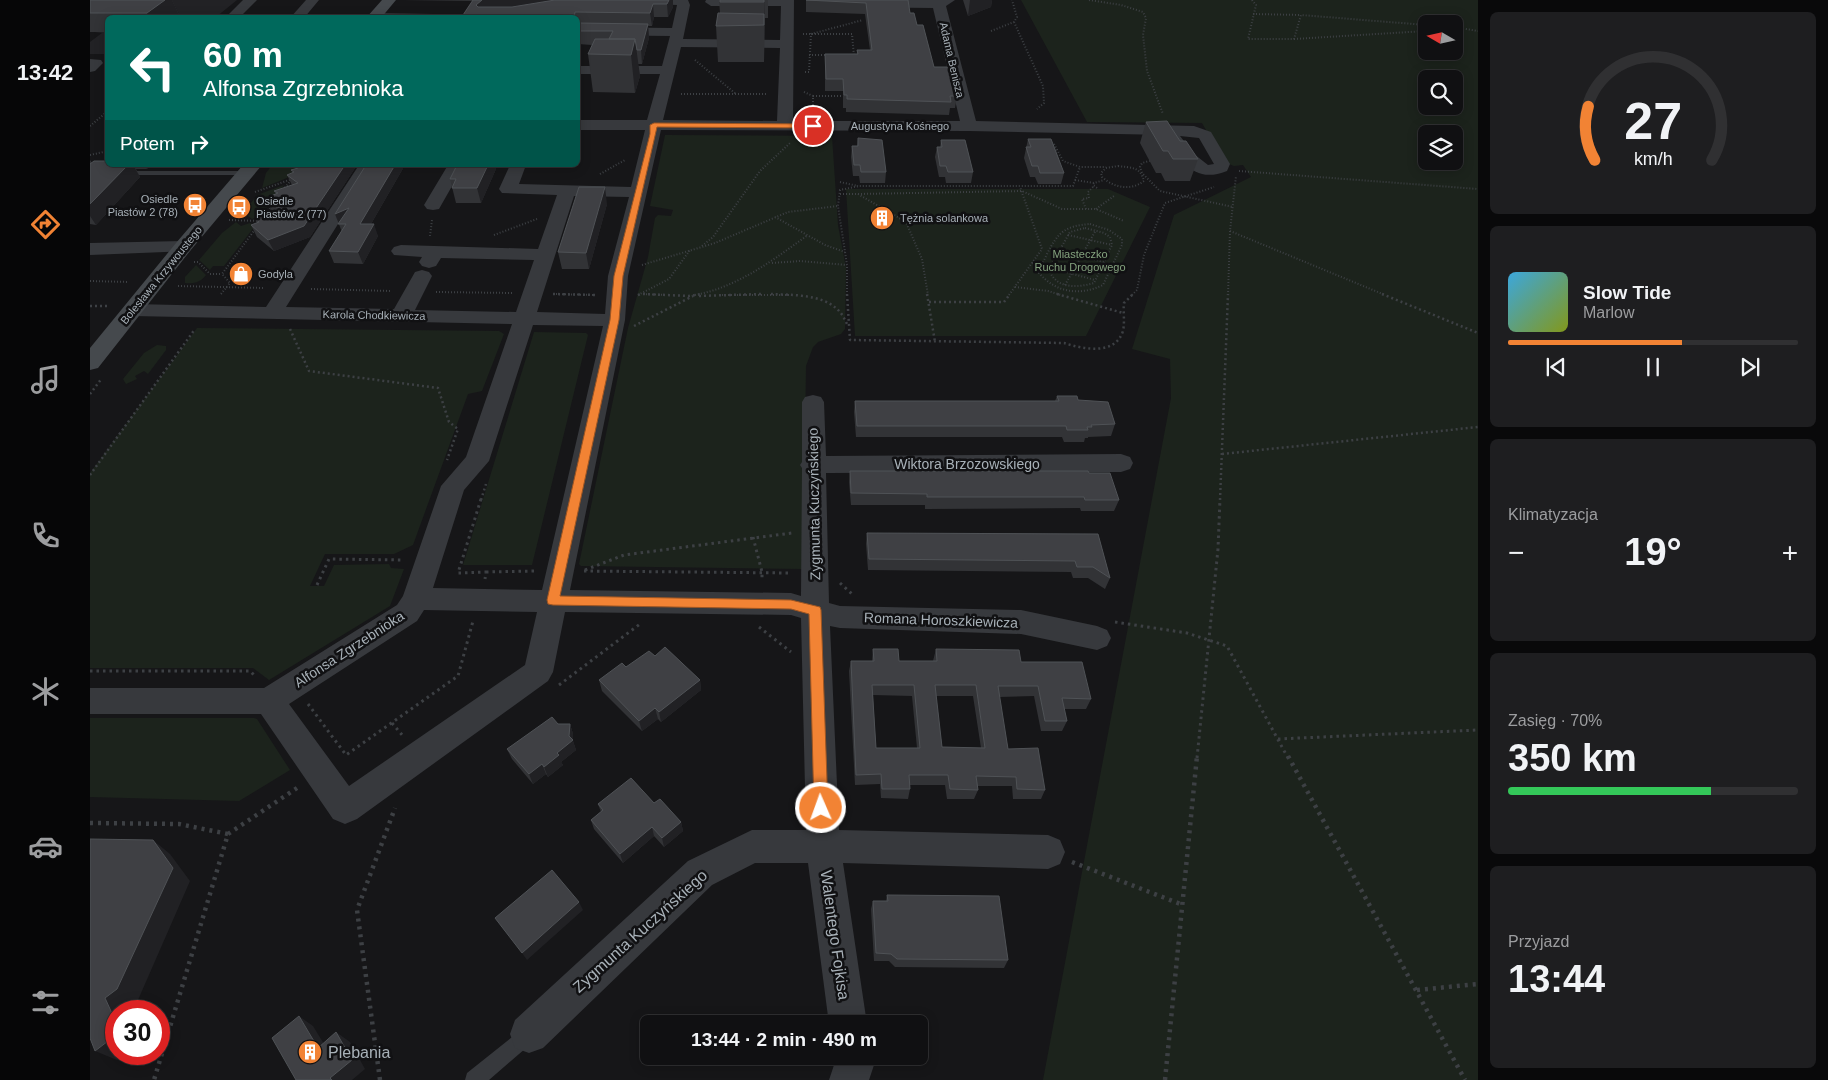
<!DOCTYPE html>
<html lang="pl">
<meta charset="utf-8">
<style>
body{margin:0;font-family:Helvetica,sans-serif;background:#1e1e20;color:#f1f3f6;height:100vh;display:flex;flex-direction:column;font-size:19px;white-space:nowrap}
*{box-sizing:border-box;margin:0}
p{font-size:16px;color:#9c9d9f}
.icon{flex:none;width:28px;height:28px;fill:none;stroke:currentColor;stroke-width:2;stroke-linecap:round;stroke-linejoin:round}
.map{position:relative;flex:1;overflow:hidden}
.panel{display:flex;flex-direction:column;gap:12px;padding:12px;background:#09090a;width:350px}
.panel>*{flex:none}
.guide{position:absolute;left:15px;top:15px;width:475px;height:152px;border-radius:8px;box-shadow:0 2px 12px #0003,0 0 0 1px #303032;background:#00695c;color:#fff;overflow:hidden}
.needle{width:32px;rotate:279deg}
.buttons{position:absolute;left:1328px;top:15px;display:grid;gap:10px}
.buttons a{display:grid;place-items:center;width:45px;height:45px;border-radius:8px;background:#101012;box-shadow:0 2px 12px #0003,0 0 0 1px #303032;font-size:25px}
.speed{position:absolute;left:15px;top:1000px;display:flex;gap:10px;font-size:25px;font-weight:700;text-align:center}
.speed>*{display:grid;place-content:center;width:65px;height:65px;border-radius:50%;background:#101012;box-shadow:0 2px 12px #0003,0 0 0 1px #303032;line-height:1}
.speed .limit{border:8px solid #d22;background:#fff;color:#111}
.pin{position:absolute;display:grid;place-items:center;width:42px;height:42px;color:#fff;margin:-21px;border:2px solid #fff;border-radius:50%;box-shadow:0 1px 5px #0007}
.me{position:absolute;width:55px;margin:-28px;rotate:358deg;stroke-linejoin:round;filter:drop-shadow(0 0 4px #0008)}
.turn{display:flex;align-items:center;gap:18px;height:105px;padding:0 15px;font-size:22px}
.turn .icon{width:65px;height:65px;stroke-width:2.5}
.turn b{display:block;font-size:35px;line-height:42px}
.then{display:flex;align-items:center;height:48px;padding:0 15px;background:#0003;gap:10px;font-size:19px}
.big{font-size:38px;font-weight:600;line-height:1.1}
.panel .card{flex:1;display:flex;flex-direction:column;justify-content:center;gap:8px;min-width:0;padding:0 18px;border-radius:8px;background:#1e1e20}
.panel .dial{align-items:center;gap:0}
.dial svg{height:130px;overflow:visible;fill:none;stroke:#303032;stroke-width:7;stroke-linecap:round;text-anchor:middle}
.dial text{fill:#f1f3f6;stroke:none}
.song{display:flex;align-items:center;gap:15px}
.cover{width:60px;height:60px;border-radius:8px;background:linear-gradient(135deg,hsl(200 70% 55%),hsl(70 70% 35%))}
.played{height:5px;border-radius:2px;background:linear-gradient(90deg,#f28334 60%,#303032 60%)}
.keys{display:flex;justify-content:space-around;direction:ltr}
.heat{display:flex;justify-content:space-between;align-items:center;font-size:28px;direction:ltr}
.charge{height:8px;border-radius:4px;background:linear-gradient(90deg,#34c759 70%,#303032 0)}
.trip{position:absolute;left:550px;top:1015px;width:288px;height:50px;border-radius:8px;background:#101012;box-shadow:0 2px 12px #0003,0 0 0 1px #303032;font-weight:600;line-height:50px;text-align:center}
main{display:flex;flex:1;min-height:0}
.menu{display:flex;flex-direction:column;width:90px;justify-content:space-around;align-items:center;background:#060607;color:#9c9d9f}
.menu .icon{width:35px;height:35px}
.menu .on{color:#f28334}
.menu b{font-size:22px;color:#f1f3f6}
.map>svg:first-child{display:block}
.built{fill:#222225}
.green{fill:#1c231c;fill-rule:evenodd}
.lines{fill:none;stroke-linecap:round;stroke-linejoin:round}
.path-far3{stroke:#3d4044;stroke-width:2;stroke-dasharray:1 2;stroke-linecap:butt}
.path-far2{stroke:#3d4044;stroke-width:2.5;stroke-dasharray:2 3;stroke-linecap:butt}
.path-far1{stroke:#3d4044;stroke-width:3;stroke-dasharray:2.5 4;stroke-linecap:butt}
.path{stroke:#3d4044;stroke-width:4.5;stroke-dasharray:3 5;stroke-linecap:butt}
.lane{fill:#37393d;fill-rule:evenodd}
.street{fill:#37393d;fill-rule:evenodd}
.secondary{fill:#45494d;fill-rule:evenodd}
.wall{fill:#323336;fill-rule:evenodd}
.shaded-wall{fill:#212124}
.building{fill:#3f4044;stroke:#4f5256;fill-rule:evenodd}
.route{fill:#f28334;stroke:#9d5522}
.labels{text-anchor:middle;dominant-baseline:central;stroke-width:5;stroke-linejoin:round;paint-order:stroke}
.far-street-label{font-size:11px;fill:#a8b1b8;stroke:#111113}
.far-poi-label{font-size:11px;fill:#a8b1b8;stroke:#111113;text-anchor:start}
.far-park-label{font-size:11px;fill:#85a37f;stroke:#111113}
.street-label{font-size:14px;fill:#a8b1b8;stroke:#111113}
.near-street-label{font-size:16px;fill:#a8b1b8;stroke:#111113}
.near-poi-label{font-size:16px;fill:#a8b1b8;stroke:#111113;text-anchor:start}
</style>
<main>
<nav class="menu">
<b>13:42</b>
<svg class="icon on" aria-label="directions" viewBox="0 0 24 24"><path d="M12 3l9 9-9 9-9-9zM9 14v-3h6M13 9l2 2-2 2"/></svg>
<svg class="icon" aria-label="music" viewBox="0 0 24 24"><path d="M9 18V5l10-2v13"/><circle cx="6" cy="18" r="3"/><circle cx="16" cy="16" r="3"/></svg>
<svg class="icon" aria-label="phone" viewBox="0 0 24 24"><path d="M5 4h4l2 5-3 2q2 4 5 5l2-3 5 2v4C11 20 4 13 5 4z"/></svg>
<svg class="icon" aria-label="climate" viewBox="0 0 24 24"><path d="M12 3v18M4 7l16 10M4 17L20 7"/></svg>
<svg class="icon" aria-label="car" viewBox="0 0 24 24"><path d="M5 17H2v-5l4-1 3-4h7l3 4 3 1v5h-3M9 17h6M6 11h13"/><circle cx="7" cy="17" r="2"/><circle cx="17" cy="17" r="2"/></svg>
<svg class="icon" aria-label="filters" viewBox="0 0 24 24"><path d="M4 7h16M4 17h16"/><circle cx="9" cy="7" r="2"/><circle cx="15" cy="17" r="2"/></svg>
</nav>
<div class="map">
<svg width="1388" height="1080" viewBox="0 0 1388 1080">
<rect width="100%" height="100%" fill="#161618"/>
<path class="built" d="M38 0H147L126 17 23 18Z
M17 22V54H0V42L12 33 4 32Z"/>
<path class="green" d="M931 0H1388V1080H953L1081 398 1080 359 1042 349 1084 215 1161 177 1153 165 1144 166 1134 162 1112 123 997 122ZM1336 24H1364V51H1336ZM1336 79H1364V106H1336ZM1336 134H1364V161H1336Z
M575 135 742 136 748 225 756 268 755 329 751 334 728 342 723 347 716 366 713 569 491 566 489 564 538 328 558 257 565 218 568 215 581 216 583 210 560 206Z
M182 165H208L197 178 172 188 176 173Z
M194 185 171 215 162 219 158 216 149 219 167 195Z
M756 189H1018L1060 207 996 336H765Z
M146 222 151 226 160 223 165 226 134 266H123L120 270 109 260 132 233Z
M106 265 116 275C111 282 104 284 95 283V277Z
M107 328 409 331 414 334 392 391 378 394 323 545 304 554H235L220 586H234L244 565 299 564 301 568 314 569 300 606 179 680 163 668H0V473Z
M444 332 496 333 498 335 442 565H373Z
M67 345 76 346V350L58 374 54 371 45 376 47 379 36 384 33 379 54 353Z
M0 718H164L167 719 200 770 149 801 0 797Z"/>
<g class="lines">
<path class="path-far3" d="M999 0 1031 5 1053 12 1056 18 1053 35 1057 71 1073 114
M1162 0 1166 5 1158 39H1204L1211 15 1336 25
M1163 14 1211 15
M924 22 953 86 954 103 947 109
M1364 27 1388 31
M901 31 924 22 927 17 922 0
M713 34H762L764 56
M1204 39 1336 31
M719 55H738
M605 60 646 94
M715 72H719L721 34 773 20
M714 92 723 96
M591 94H677
M723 111V96H757
M0 126 18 111
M964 144 973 161 990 167H1016
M0 155 18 151
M1063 160 1052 163 1050 167 1052 173 1070 191 1143 207
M1028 166C1041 168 1050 166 1054 181 1041 191 1024 188 1012 177L1011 173 1016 168Z
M1149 171 1388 189
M510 174 535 160
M985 180 1004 183
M750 182 768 186
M1007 188 1003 185 1004 183 1014 180
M193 190 202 179
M165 192 202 179
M750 194H768L816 222 832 259 838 295
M768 194 932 191 972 209H1006L1034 221
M996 209 992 199 999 198 998 192 1004 186
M1006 209 1024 196
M801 215 802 222H783L782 214H803
M685 217 735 245 755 252
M173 219 182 206
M139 220 168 221
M1000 224 1019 230 1032 239V245L1013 285C990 296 966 293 949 273 950 266 954 261 957 254 968 232 975 226 1000 224Z
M995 228 1014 233 1020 237 1022 245 1004 283C987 288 965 289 959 269L980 232Z
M1140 231 1295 295
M404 235 447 219
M978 235 1022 245
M340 236 342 220
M612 246 623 237 670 171 700 143
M969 251 1014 262
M104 262H108L120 274H132
M682 263 710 261 757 265
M942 263 1005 280
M552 265 625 243 698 212 748 206
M0 281 39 282
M975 285 1006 230
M88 286 174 288
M925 287 958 291 971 295
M221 289 302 291
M346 292 422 293
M131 294 140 283 132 274 166 228
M463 294 504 295
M553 294 575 295
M548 295 579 279 600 250
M605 295C648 287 683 260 718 235
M632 295H702
M757 295V265L748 206 750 190 769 186H983L990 167
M919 295 952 249 930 187
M1042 295 1047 290 1054 255 1075 203 1124 187
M1138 295 1140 231 1146 176"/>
<path class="path-far2" d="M463 294 507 295
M553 294 599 296 612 294
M681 294C701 295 731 294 747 309 752 313 755 320 758 326
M757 294 760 340 974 343C993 349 1025 356 1033 331 1035 322 1033 312 1034 303L1043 294
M837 294 845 342
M967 294 1033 313
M1292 294 1388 333
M548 295 551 294
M609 296 671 294
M839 302H914L920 294
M0 306H20
M544 326 603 296
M200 329 219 371 348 388 359 422 368 429 357 460
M0 394 12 378
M1132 454 1388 427
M0 475 105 329
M391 500 396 484
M1130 500 1138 294"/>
<path class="path-far1" d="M391 499 368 573 396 572 395 579
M663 537 672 572V581
M495 570 534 555 702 533
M494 571 700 573
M396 572 445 571
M750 583 762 594
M227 585 239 559 314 560
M1025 622 1097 633 1137 646 1198 758
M669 627 701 652
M0 671H160L165 676
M469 685 550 624
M218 704 256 755 368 676 383 621
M302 723 313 736
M1188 739 1388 730
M1107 758 1128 549 1130 499"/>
<path class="path" d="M1198 756 1375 1080
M0 823 89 824 138 834 64 1080
M138 834 207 788
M982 862 1093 905
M1327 990 1388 984
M290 1080 267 910 305 808
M1075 1080 1107 756"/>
<path class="lane" d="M8 171H156L160 173 156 175H13L0 183V177Z
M437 1027 443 1030 446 1036 443 1042 399 1080H375L377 1073 431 1030Z"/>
<path class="street" d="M153 0H167L149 18H135Z
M216 0H229L214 18H200Z
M557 0H598L600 5 593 39 690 40 691 6H621L615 2 616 0H704L703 121H870L843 8 748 7 742 3V0H865L856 6 886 121 1104 126 1121 132 1140 164 1137 171C1104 184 1093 162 1076 138L1078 135 879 131 571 130 538 276 535 320 480 590 701 593 711 596 712 468 710 465 712 462V402L715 397 723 395 731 397 734 402 736 456 1031 454 1040 457 1043 463 1040 469 1031 472 736 473 739 603 750 606 931 610 1007 626 1017 630 1021 638 1017 646 1007 650 931 634 750 628 740 626 749 830 958 835 970 840 975 852 970 864 958 869 753 863 777 1024H739L718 863H665L622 885 453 1048 439 1053 425 1048 420 1034 425 1020 598 861 662 830H716L711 618 701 615 475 612 463 672 458 681 267 819 255 824 243 819 171 714H0V688H174L307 605 313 596 351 486 376 457 422 324 43 316 36 314 33 310 36 306 43 304 176 307 269 165H285L196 307 304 309 325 272 332 270 339 272 342 276 325 310 426 312 444 260 351 258 346 266 339 268 332 266 329 262 332 257 304 255 301 251 304 247 311 245 448 249 467 195 412 193 409 189 420 165H436L429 184 541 187 555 130H488V120H557L570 74H488V66H572L580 36 488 35V27L582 28 587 5 563 4ZM591 47 690 48 687 121 573 120ZM1090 136 1109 138 1124 164 1118 165 1104 154ZM484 196 539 197 518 276 515 314 447 312ZM443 325 513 326 452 590 343 588 374 490 399 461ZM334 610 447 612 435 665 259 786 199 704 327 621Z
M284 13 344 14 350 18 277 17Z
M0 59 11 60 13 63 5 71 0 72Z
M358 165H374L349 209 343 210 337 209 334 205Z
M93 241 100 243 102 247 100 251 0 255V243Z
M743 1056H783L784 1065 779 1080H739L744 1065Z"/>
<path class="secondary" d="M292 0H306L291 18H276Z
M153 165H172L100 251 8 368 0 370V348L86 243Z"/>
</g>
<path class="wall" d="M0 0H82L89 15 85 18H18V32H0Z
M312 0H583V7L578 17H564L562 26H558L559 38 552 64H548L550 76 545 93 503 92 498 54 502 45 488 44V18H371L383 1Z
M629 0H678V18H675L674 62H628L626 26 630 13Z
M716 0H818L820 13 827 25 844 67 867 96 865 108H860L859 115 756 112V108H753V91H735V54H767V50H780L775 14 716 12Z
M873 0H902L901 7 878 16Z
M1056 122 1090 141 1108 159 1100 181H1075L1071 173H1066L1050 143Z
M768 138 796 172 795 183H770L769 176H763L761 157 762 146H767Z
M938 139 974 173 971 184H948L945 177H940L934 158Z
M851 140 883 172 881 183H856L855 177H849L845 157 847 147H850Z
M0 160 2 163 18 165H61L57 169H46L50 177 6 225 0 224Z
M206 165H267L220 237 184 251 167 237 161 225 167 223 165 219 183 213 177 201 182 199 181 196 186 194 184 191 202 185 197 175 203 173 201 170 207 168Z
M276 165H315L281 224 288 236 273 264 244 263 239 251 252 232 245 214Z
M367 165H405L406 169 391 203H366L360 179Z
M517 204 499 269H472L468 252Z
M967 396 988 400 1025 424 1021 436 998 437V438H995L994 442H974L972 437H766L764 412 765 401H965Z
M760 471 999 473 1029 500 1024 511H991L990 508 835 509V505H761L759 482Z
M777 533 1008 534 1020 578 1015 589 998 578H983L981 572 778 570 776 544Z
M783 649 809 661H843L846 649 931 662 1001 699 996 709H974L977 721 972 731H951L944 696 909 697 918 749 955 790 951 799H923L922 786H887L888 790 884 799H857L855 785H820V789L818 799 791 798 790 784 765 785 759 671 761 661H782ZM783 695 822 696 827 748H786ZM846 696H883L891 748 852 747Z
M565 656 610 680 611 690 571 722 568 719 552 731 512 691 509 680 536 667Z
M468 724H480L483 734V741L486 750 471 762 473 765 458 777 456 774 443 784 422 759 417 749Z
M564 803 591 822 593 831 574 847 564 836 533 863 504 829 501 820 511 812 508 804Z
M797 895 918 960 914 968 805 967 799 961H784L781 909 783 901H796Z"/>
<path class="shaded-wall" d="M75 0H82L89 15 85 18H59L57 13Z
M392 0H475L397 12 389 18 386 5Z
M579 0H583V7L578 17 577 4Z
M674 0 675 18V38Z
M880 0H902L901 7 878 16Z
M563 4 564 17 562 26 560 13Z
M558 24 559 38 552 64 551 50Z
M545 39 550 76 545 93 541 55Z
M38 165H43L50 177 6 225 0 216V204Z
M55 165H61L57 169Z
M255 165H267L220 237 184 251 178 240Z
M305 165H315L274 236 270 224Z
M396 165H405L406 169 391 203 387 188Z
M515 187 517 204 499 269 496 253Z
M259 208 249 224 245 214Z
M284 224 288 236 273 264 268 252Z
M610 680 611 690 571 722 569 712Z
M565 708 568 719 552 731 549 721Z
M480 724 483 734V741L486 750 471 762 473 765 458 777 454 767 467 753 479 736Z
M452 764 456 774 443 784 439 774Z
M591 822 593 831 574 847 572 838Z
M562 827 564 836 533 863 530 854Z
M63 840 80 854 100 881 48 1000 36 1008 38 1011H26V1022L15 998Z
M489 902 493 910 437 960 432 953Z
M209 1016 223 1026 242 1057 228 1048Z
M246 1032 260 1042 275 1069 262 1080H242L240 1078Z
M26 1035V1054H35L27 1060 5 1051Z"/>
<path class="building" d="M0 0H75L57 13H0Z
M383 0H392L386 5 388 7H422L465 0H579L577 4H563L560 13 485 12 484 18H448L449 16H394L392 18H371Z
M630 0H674V2H630Z
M716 0H818L820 13H824L827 25H833L844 67H860L867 96H860L861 102 757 99V95H754L753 79H736L735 54H768L767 50H782L776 3Z
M628 13 674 14V25L626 26Z
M488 23 558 24 551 50H547L545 39H519L523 31H488Z
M505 39H545L541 55 498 54Z
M1077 121 1090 141H1096L1108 159H1083L1078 151H1073L1056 122Z
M768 138 792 140 796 172H771L770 165H764L762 146H768Z
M938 139H961L974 173H950L948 166H942L936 147H941Z
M851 140H875L883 172H858L856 166H850L847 147H852Z
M4 161H18V165H38L0 204V164Z
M206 165H255L214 226 178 240 161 225 169 222 165 219 190 210 177 201 184 198 181 196 188 193 184 191 208 183 197 175 204 172 201 170 208 168Z
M276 165H305L270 224H284L268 252 239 251 256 224H248L259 208 245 214Z
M367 165H398L387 188H362L366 179H360Z
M489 187H515L496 253 468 252Z
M967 396H987L988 400 1018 402 1025 424 1001 425 1002 427H997L998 430H977L976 426H767L765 401H969Z
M760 471H998L999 473H1020L1029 500H995L994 497H837V494L761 493Z
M777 533 1008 534 1020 578 1003 567H987L985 561 779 559Z
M575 647 610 680 569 712 565 708 549 721 509 680 532 663 536 667 559 651 565 656Z
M783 649H808L809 661H847L846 649 929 650 931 662H992L1001 699 972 698 977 721H955L948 686H908L918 749 948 748 955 790 927 789 926 777 886 776 888 790 860 789 858 775H819L820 789H792L791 774 766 775 761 661H784ZM782 685H824L830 748H786ZM845 685H886L895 748 852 747Z
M462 717 468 724H480L479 736 483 740 467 753 469 755 454 767 452 764 439 774 417 749Z
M541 778 564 803 570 799 591 822 572 838 562 827 530 854 501 820 513 810 508 804Z
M0 839 63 840 83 868 27 989 15 998 26 1022V1035L5 1051 0 1038Z
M462 870 489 902 432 953 405 918Z
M797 895 909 896 918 960 807 959 801 954 786 953 783 901H798Z
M209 1016 228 1048 246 1032 262 1060 240 1078 242 1080H206L182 1038Z"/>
<path class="route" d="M564 123 723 124 727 126 723 128 567 127 533 276 529 320 470 596 701 600 730 607 731 610 738 808 736 812 731 814 726 812 724 808 719 614 701 609 463 605 458 604 457 600 520 320 524 276 560 134V125Z"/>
<defs>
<g id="bus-disc" transform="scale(1.25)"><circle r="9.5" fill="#f28334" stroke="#111113"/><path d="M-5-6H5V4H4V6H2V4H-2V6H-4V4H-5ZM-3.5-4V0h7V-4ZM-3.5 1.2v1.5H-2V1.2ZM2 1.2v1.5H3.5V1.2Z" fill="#fff"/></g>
<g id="building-disc" transform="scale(1.25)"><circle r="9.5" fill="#f28334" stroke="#111113"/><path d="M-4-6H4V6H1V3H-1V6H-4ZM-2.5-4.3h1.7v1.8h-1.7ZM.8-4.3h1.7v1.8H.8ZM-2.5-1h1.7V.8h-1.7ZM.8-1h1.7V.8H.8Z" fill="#fff"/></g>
<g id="shop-disc" transform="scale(1.25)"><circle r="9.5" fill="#f28334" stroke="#111113"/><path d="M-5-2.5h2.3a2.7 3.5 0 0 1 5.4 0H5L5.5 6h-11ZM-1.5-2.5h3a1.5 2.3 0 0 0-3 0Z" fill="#fff"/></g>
</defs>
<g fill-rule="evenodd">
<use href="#bus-disc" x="105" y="205"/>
<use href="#bus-disc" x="149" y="207"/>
<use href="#building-disc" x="792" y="218"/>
<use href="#shop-disc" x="151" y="274"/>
<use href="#building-disc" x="220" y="1052"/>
</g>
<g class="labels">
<g class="far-street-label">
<text transform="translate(862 60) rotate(77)">Adama Benisza</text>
<text x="810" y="126">Augustyna Kośnego</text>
<text transform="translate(71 275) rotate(-51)">Bolesława Krzywoustego</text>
<text transform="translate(284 315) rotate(1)">Karola Chodkiewicza</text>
</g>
<g class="far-poi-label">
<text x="88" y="199" text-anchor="end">Osiedle<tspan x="88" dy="13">Piastów 2 (78)</tspan></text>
<text x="166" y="201">Osiedle<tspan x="166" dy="13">Piastów 2 (77)</tspan></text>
<text x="810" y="218">Tężnia solankowa</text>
<text x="168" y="274">Godyla</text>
</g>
<g class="far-park-label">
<text x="990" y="254">Miasteczko<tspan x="990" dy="13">Ruchu Drogowego</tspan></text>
</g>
<g class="street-label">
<text x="877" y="464">Wiktora Brzozowskiego</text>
<text transform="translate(724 504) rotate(-91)">Zygmunta Kuczyńskiego</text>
<text transform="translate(851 620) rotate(2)">Romana Horoszkiewicza</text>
<text transform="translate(259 649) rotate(-33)">Alfonsa Zgrzebnioka</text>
</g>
<g class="near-street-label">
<text transform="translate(550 931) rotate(-42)">Zygmunta Kuczyńskiego</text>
<text transform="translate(745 935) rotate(82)">Walentego Fojkisa</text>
</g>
<g class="near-poi-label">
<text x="238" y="1052">Plebania</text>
</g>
</g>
</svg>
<div class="buttons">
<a><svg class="needle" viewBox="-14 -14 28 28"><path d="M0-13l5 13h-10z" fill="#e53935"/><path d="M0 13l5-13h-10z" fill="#9c9d9f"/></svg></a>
<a><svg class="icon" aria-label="search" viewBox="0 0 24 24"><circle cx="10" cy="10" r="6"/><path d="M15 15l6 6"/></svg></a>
<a><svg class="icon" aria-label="layers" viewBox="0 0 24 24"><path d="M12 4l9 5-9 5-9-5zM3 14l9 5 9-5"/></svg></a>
</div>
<div class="speed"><div class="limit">30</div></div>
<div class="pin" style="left:723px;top:126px;background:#d93025"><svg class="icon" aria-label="arrive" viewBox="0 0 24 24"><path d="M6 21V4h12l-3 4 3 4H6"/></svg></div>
<svg class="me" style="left:731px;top:808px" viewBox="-20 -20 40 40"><circle r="17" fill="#f28334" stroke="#fff" stroke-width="3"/><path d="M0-11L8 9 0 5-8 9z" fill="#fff"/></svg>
<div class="trip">13:44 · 2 min · 490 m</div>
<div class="guide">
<div class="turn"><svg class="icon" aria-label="left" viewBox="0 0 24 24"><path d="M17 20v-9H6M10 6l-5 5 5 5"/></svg><div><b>60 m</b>Alfonsa Zgrzebnioka</div></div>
<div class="then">Potem<svg class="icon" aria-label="right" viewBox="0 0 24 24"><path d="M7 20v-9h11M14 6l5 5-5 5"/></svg></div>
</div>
</div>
<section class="panel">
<div class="card dial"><svg viewBox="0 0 100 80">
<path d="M14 69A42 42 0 1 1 86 69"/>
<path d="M14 69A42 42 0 0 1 10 36" stroke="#f28334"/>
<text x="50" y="56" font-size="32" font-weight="700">27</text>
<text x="50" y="72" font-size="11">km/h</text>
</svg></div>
<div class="card">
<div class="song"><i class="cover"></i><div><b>Slow Tide</b><p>Marlow</p></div></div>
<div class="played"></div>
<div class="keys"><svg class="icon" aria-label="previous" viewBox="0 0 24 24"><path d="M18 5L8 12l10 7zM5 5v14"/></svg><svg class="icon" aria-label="pause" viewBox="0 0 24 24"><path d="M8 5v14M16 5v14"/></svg><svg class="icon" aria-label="next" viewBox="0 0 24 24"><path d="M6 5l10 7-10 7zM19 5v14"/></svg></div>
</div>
<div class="card"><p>Klimatyzacja</p>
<div class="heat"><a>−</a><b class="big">19°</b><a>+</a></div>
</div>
<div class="card"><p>Zasięg · 70%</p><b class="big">350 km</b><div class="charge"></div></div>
<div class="card"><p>Przyjazd</p><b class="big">13:44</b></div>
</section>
</main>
